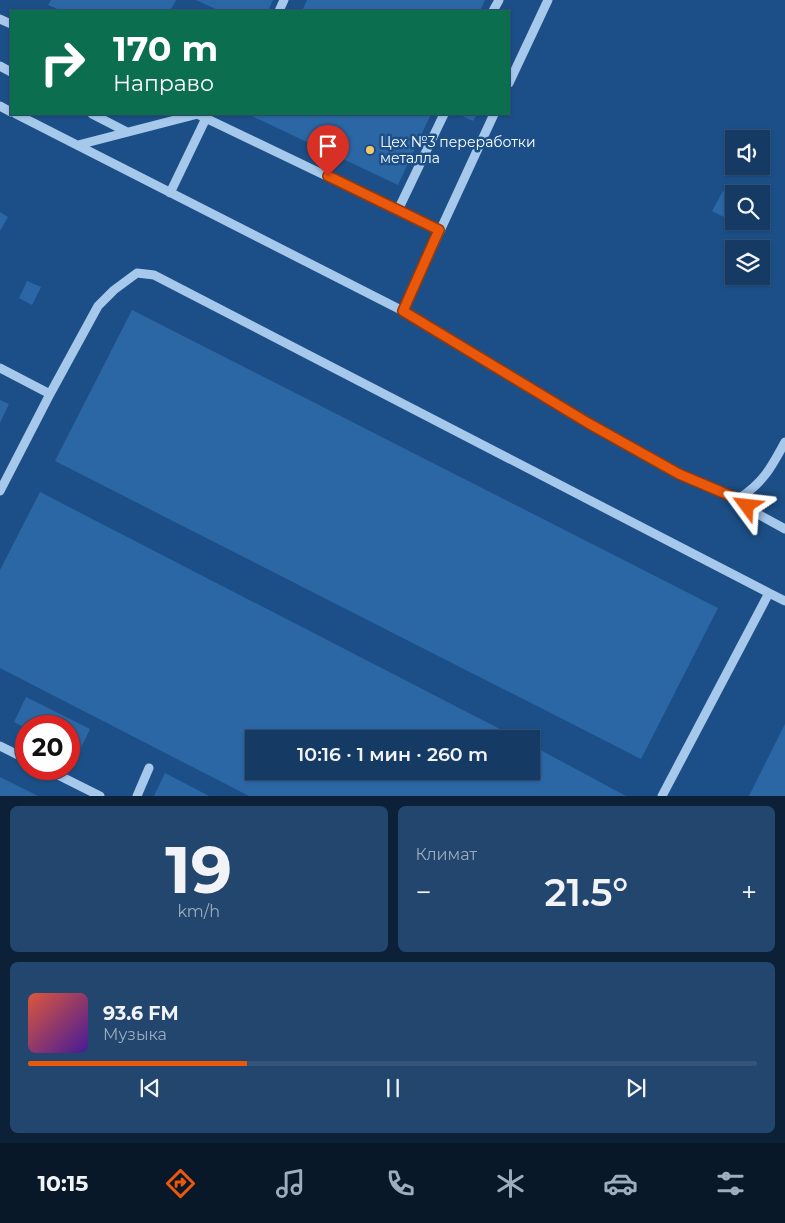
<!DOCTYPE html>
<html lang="ru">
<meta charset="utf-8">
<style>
body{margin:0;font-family:Montserrat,sans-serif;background:#22466e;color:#f1f3f6;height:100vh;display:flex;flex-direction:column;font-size:19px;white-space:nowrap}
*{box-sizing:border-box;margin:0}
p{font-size:16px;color:#9dadbf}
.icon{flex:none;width:28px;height:28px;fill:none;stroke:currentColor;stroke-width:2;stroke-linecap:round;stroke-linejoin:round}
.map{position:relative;height:796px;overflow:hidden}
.side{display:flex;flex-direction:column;gap:10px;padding:10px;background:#0c2038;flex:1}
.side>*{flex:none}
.hud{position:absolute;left:10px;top:10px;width:500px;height:105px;border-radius:0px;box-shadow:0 1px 4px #0004,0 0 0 1px #345579;background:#0b6e4f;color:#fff;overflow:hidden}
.fabs{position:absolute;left:725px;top:130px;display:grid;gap:10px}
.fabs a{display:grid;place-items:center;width:45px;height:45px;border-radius:0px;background:#153b65;box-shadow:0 1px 4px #0004,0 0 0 1px #345579;font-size:25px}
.speed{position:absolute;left:15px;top:715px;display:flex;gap:10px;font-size:25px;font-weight:700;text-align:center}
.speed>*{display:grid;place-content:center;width:65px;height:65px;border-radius:50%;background:#153b65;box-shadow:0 1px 4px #0004,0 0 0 1px #345579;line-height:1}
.speed .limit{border:8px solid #d22;background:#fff;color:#111}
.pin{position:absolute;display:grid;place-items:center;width:42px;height:42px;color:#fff;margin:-51px -21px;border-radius:50% 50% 50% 0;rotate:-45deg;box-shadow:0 0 5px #0007}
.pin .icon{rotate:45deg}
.me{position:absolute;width:55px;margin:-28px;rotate:300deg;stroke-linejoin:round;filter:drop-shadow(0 0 4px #0008)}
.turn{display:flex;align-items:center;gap:18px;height:105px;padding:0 20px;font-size:22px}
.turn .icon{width:65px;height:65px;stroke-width:2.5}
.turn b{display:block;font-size:35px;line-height:42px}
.big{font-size:38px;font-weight:600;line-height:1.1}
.side .widget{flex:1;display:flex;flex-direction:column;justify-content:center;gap:8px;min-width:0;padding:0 18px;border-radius:8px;background:#22466e}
.side .dial{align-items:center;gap:0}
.dial b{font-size:65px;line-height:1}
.song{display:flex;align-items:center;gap:15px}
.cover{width:60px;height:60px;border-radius:8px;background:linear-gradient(135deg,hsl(10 70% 55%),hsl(260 70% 35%))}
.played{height:5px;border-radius:2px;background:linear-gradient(90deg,#ea580c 30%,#345579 30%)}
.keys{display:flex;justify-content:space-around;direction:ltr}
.heat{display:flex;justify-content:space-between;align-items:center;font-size:28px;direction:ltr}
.side .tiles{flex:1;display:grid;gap:10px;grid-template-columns:1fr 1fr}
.widget:last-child{grid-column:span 2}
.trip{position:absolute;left:245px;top:730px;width:295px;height:50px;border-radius:0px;background:#153b65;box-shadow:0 1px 4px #0004,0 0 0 1px #345579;font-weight:600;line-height:50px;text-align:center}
.tab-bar{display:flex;height:80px;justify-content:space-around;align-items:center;background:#081828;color:#9dadbf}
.tab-bar .icon{width:35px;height:35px}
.tab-bar .active{color:#ea580c}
.tab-bar b{font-size:22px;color:#f1f3f6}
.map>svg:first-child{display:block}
.building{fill:#2c67a5}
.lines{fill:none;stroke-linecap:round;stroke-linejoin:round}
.minor{stroke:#a5c8eb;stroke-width:9}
.route-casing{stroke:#983908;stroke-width:12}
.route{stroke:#ea580c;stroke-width:9}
.poi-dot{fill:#fbc963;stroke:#1c4f87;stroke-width:2}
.labels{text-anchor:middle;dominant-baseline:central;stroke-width:5;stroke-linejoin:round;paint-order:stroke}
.poi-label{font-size:14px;fill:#fff;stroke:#1c4f87;text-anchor:start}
</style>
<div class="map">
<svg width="785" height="796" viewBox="0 0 785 796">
<rect width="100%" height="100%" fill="#1c4f87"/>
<path class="building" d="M51 0H176L170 11H62L48 5Z
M196 0H273L268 11H220Z
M307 0H485L480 11H302Z
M254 114H431L398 185 252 116Z
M458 114H477L473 121Z
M723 191 734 197V221H749L746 228 712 211Z
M0 212 8 217 0 231Z
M27 281 41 287 32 305 19 298Z
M132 310 718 608 641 759 55 461Z
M0 400 9 404 0 423Z
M40 492 519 739H254V771H531V745L626 796H249L0 668V570Z
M26 697 90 729 78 754 69 750V726H26V728L14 722Z
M785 724V796H749Z
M165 773 209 796H154Z
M0 777 38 796H0Z"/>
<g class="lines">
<path class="minor" d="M279 11 284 0
M493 11 499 0
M0 19 11 24
M0 66 11 72
M509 83 548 0
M0 106 11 112
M16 114 403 311 494 114
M92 114 127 132
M197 114 439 230
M78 145 198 114
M170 193 208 114
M398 210 444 114
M403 311 588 423 679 474 738 499C763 483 771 468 785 442
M0 368 50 394 0 491
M50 394 98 306 114 290 137 273 154 275 769 593 662 796
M738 499 756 513 785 529
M769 593 785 601
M0 746 26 759
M46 769 100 796
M137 796 149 768"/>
</g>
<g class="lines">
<g class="route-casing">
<path id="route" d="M328 176 439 230 403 311 588 423 679 474 738 499 747 506"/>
</g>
<use href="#route" class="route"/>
</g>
<circle class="poi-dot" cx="370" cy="150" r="5"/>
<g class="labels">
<g class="poi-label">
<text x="380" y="142">Цех №3 переработки<tspan x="380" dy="16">металла</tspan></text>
</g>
</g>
</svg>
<div class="fabs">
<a><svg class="icon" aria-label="sound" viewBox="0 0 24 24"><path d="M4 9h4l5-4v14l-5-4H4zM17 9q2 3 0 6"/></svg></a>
<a><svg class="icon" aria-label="search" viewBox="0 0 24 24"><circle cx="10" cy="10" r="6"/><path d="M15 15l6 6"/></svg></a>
<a><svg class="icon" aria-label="layers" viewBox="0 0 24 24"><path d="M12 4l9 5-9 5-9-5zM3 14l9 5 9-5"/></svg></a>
</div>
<div class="speed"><div class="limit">20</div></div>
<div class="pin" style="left:328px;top:176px;background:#d93025"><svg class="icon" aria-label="arrive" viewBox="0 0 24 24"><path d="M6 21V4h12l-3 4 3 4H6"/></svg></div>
<svg class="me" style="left:747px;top:506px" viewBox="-20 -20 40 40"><path d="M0-17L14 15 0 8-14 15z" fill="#ea580c" stroke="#fff" stroke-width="4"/></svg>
<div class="trip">10:16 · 1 мин · 260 m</div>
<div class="hud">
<div class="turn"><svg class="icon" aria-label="right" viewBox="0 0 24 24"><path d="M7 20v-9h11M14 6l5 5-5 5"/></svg><div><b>170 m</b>Направо</div></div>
</div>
</div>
<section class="side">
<div class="tiles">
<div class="widget dial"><b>19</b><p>km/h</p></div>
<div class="widget"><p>Климат</p>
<div class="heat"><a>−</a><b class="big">21.5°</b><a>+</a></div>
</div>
<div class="widget">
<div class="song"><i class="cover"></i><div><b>93.6 FM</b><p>Музыка</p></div></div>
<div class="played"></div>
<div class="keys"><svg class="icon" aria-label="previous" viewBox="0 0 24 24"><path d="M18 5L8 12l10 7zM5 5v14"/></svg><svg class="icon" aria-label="pause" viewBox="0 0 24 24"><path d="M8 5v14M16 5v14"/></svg><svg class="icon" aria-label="next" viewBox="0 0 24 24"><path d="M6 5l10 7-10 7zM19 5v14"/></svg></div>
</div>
</div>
</section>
<nav class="tab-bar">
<b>10:15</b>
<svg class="icon active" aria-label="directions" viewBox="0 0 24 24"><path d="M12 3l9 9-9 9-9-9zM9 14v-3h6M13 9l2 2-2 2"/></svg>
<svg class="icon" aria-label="music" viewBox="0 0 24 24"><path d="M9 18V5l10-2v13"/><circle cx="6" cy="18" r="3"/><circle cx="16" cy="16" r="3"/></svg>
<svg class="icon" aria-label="phone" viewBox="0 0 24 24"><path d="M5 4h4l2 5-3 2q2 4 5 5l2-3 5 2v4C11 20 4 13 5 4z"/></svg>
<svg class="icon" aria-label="climate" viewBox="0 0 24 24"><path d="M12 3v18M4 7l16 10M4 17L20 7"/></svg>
<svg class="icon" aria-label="car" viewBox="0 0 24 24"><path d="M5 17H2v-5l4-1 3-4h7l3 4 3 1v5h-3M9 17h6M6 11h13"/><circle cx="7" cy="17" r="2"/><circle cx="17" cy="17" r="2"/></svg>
<svg class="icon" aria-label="filters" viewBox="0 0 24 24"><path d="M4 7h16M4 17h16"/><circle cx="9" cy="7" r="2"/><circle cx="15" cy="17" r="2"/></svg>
</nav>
